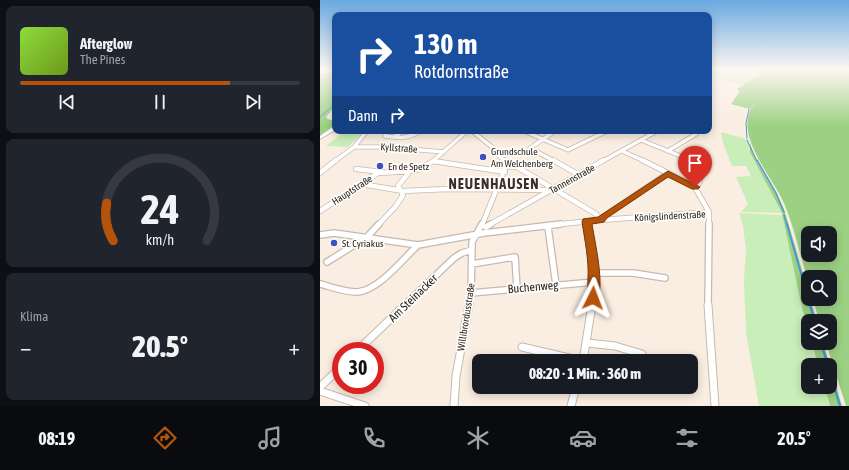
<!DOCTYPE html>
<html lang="de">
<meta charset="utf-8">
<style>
body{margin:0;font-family:"Asap Condensed",sans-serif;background:#20242c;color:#f1f3f6;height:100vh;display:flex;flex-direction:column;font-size:15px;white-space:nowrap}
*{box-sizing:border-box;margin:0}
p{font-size:13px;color:#9ea1a6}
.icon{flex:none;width:22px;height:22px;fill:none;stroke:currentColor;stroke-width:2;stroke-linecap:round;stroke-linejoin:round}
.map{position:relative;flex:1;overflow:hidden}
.drawer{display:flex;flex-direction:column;gap:6px;padding:6px;background:#0d0f14;width:320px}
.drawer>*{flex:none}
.banner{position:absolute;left:12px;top:12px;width:380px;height:122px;border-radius:8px;box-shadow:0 2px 10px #0003;background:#1a4fa0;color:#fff;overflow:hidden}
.buttons{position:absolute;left:481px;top:226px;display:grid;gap:8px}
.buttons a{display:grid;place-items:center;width:36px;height:36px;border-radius:8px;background:#171b24;box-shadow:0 2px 10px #0003;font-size:20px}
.speed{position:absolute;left:12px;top:342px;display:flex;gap:8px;font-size:20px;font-weight:700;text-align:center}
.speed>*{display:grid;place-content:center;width:52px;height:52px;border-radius:50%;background:#171b24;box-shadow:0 2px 10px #0003;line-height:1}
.speed .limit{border:6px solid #d22;background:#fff;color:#111}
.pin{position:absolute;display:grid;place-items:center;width:34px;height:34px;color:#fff;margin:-41px -17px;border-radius:50% 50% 50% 0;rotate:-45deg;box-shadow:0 0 4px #0007}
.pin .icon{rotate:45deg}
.me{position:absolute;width:44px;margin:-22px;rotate:3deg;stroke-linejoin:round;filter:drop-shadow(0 0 3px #0008)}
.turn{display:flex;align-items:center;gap:14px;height:84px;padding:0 16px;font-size:18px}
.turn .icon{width:52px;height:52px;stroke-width:2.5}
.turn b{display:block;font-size:28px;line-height:34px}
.then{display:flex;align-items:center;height:38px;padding:0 16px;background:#0003;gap:8px;font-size:15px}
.big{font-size:30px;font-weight:800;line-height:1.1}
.drawer .tile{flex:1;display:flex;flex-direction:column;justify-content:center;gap:6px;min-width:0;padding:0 14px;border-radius:8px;background:#20242c}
.drawer .dial{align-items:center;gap:0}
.dial svg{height:104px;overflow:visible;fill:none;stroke:#363941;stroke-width:7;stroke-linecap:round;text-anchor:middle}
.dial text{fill:#f1f3f6;stroke:none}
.song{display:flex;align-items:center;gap:12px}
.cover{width:48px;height:48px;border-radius:6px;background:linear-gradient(135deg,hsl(90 70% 55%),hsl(80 70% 35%))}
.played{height:4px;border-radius:2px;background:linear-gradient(90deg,#b45309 75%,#363941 75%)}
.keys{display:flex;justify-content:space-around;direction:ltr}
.heat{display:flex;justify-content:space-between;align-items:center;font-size:22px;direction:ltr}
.trip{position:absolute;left:152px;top:354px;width:226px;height:40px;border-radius:8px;background:#171b24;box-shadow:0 2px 10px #0003;font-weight:800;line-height:40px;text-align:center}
.tabs{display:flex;height:64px;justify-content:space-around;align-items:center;background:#090b0e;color:#9ea1a6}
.tabs .icon{width:28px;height:28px}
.tabs .current{color:#b45309}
.tabs b{font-size:18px;color:#f1f3f6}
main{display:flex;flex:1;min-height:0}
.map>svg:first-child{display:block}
.green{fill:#caeeba}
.forest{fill:#9cd183;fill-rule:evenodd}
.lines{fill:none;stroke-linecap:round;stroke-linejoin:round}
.stream-far3{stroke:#4a98d4;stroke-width:1}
.stream-far2{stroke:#4a98d4;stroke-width:1.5}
.stream-far1{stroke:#4a98d4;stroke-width:2}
.stream{stroke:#4a98d4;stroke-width:2.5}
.river{fill:#4a98d4;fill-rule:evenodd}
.minor-far3-casing{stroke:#c6baae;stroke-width:5}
.minor-far2-casing{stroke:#c6baae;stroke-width:6}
.minor-far1-casing{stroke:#c6baae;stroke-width:8}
.minor-casing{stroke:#c6baae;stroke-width:9}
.major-casing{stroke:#c6baae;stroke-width:2}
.highway-casing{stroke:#c6baae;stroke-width:2}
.minor-far3{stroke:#fff;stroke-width:3.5}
.minor-far2{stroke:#fff;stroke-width:4.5}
.minor-far1{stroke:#fff;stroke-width:5.5}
.minor{stroke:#fff;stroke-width:7}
.major{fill:#fff;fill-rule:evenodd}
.highway{fill:#fff;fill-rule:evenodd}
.route{fill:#b45309;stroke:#753606}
.poi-dot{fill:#3e51c4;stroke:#fffdfa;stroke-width:1.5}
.labels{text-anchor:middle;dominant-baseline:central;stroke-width:3.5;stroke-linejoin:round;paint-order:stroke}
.street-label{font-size:10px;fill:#2b2622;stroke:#fffdfa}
.poi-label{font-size:10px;fill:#2b2622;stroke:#fffdfa;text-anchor:start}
.near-street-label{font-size:12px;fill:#2b2622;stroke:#fffdfa}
.district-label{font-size:14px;font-weight:bold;letter-spacing:1px;fill:#3b3128;stroke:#fffdfa}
</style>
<main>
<section class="drawer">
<div class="tile">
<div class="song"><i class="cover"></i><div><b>Afterglow</b><p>The Pines</p></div></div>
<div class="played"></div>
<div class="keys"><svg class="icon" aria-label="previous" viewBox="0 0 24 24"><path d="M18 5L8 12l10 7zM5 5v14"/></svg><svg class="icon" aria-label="pause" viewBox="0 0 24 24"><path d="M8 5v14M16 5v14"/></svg><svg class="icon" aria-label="next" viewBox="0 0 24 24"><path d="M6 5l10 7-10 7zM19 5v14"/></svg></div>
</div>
<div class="tile dial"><svg viewBox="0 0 100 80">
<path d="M14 69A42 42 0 1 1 86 69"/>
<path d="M14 69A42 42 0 0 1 9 40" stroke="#b45309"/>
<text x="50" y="56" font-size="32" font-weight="700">24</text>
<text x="50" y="72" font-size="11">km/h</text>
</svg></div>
<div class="tile"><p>Klima</p>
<div class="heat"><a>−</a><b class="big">20.5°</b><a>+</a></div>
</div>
</section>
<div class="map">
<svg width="529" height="406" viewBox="0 0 529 406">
<rect width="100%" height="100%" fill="#faede1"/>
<path class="green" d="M389 69H447L423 85 389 77Z
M25 131H44L28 147 6 146Z
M401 132 429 140 430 152 462 213 421 212 428 204 416 177 431 176 426 166H412L403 143Z
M419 213 463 215 482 308 488 329V343H492L498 365H488V387H505L510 406H439L426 332 424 280 426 250 423 226Z"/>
<path class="forest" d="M448 69H529V406H526L506 343H510V321H499L493 299H510V277H488V282C481 257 475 232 466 208 456 180 417 142 430 110 432 107 435 103 437 100L430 109 411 104 420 91 417 89ZM488 233H510V255H488Z
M3 73H15V107L6 117 8 119 15 121V126L0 136V75Z
M430 143C436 167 456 188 465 212L488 290V299H490L497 321H488V329L482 308 462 213 430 152Z
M492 343H503L510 365H498Z
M510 366 522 406H510L505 387H510Z"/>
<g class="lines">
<path class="stream-far3" d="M0 117 15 104
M427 138 426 123 429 109
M427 140 437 161"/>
<path class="stream-far2" d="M437 160 456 193 464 212
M464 215 467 225"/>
<path class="stream-far1" d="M467 224 488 298
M488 299 490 306"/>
<path class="stream" d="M490 305 495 321
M501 343 508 365
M510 372 520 406"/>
<path class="river" d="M2 69H8L0 74V71Z"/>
<g class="minor-far3-casing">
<path id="minor-far3" d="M66 131 65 136C78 138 89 139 100 131
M152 131 172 147 184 161
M204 131 248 150 287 131
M74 137 83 131
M321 140 373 161
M34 147H65L124 152
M302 151 324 161
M348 151 376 134
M15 161 34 147 47 131
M113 161H116
M113 161 147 131
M234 161 210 148 235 131
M283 161 337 131"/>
</g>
<g class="minor-far2-casing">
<path id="minor-far2" d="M233 160 259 175
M322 160 374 186 389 212V225
M370 160C382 165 383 179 376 188
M113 161 185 172
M186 166 197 167 276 214 281 220 284 216 348 173
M36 169 62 172
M0 173 16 160
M41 184 83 191 128 189 230 190
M0 211 58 173 92 171 100 169 115 160
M267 222 268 225
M58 225 76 206 83 195 78 186 90 171
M162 225 186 166 184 160
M169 225 284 160
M232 225 281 220 389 212"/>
</g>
<g class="minor-far1-casing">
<path id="minor-far1" d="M267 224 273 275 272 306
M166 227 171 224
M228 227 236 285
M0 235 14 233 98 245 164 233 241 224
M7 262 47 237 59 224
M152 264 195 257 197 289
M274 273H313L345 278
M0 284C12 287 24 292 37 292 58 291 83 259 98 245
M151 293 274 282
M84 306 134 258 142 253 152 250
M149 306 151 293 152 242 162 224
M388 306 389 224"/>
</g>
<g class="minor-casing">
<path id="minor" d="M388 305 395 406
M267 343 295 346 322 354
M202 347 262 361
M37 351 85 305
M263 361 272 305
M0 387 21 367
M0 391 45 406
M134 406 136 376 149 305
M251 406 256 387"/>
</g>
<g class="major-casing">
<path id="major" d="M13 127H15V130L0 139V136Z"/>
</g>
<g class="highway-casing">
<path id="highway" d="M0 71H15V73H0Z"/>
</g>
<use href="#minor-far3" class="minor-far3"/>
<use href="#minor-far2" class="minor-far2"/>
<use href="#minor-far1" class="minor-far1"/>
<use href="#minor" class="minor"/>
<use href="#major" class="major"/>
<use href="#highway" class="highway"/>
</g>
<linearGradient id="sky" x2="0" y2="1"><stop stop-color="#69a9e0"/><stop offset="0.55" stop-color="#fdf7f2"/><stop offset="1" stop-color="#fdf7f2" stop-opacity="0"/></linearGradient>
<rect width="529" height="126" fill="url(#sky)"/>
<path class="route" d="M348 171 380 187 378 189H372L348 177 287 218 284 222 272 224C275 243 285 285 277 302L273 303 269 302C266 295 268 287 268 279 269 260 265 241 262 222L263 219 278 217Z"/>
<g class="poi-dot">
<circle cx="163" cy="157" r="4"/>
<circle cx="60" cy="166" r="4"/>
<circle cx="14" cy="243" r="4"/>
</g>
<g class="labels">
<g class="street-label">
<text transform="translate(79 148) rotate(4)">Kyllstraße</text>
<text transform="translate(252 179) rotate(-29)">Tannenstraße</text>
<text transform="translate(32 190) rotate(-33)">Hauptstraße</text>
<text transform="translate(350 216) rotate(-3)">Königslindenstraße</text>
<text transform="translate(146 317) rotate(-81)">Willibrordusstraße</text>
</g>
<g class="poi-label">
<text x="171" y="151">Grundschule<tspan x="171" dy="12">Am Welchenberg</tspan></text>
<text x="68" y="166">En de Spetz</text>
<text x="22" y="243">St. Cyriakus</text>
</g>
<g class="near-street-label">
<text transform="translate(213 287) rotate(-5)">Buchenweg</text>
<text transform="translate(93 298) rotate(-44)">Am Steinacker</text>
</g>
<g class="district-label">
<text x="174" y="184">NEUENHAUSEN</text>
</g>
</g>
</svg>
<div class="buttons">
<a><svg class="icon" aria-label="sound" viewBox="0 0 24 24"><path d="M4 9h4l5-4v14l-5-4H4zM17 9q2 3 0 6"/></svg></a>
<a><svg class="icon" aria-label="search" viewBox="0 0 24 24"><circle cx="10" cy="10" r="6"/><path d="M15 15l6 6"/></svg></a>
<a><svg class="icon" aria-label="layers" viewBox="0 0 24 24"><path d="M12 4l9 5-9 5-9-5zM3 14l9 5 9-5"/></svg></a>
<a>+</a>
</div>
<div class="speed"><div class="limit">30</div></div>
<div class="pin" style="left:375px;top:187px;background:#d93025"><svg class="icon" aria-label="arrive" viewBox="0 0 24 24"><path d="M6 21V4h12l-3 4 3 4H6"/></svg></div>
<svg class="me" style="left:273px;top:298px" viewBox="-20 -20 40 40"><path d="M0-17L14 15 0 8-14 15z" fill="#b45309" stroke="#fff" stroke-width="4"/></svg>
<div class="trip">08:20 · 1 Min. · 360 m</div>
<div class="banner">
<div class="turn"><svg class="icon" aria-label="right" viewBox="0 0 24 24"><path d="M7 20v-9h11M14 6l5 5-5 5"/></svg><div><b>130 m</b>Rotdornstraße</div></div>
<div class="then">Dann<svg class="icon" aria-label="right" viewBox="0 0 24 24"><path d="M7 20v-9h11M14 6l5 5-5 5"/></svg></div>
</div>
</div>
</main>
<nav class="tabs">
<b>08:19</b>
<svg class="icon current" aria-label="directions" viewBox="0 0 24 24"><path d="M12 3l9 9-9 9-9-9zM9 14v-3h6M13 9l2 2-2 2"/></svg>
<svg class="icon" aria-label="music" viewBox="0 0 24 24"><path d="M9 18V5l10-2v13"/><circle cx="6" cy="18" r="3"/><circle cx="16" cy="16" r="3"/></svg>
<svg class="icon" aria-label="phone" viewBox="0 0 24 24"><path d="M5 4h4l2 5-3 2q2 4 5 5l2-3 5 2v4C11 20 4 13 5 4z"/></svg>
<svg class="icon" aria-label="climate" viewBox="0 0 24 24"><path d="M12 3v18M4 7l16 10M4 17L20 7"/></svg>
<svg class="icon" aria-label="car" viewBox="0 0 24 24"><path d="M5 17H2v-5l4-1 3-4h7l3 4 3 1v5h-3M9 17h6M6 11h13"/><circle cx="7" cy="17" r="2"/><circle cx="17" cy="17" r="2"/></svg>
<svg class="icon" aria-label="filters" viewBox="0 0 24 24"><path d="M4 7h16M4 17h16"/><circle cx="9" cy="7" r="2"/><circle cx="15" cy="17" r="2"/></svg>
<b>20.5°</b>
</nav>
